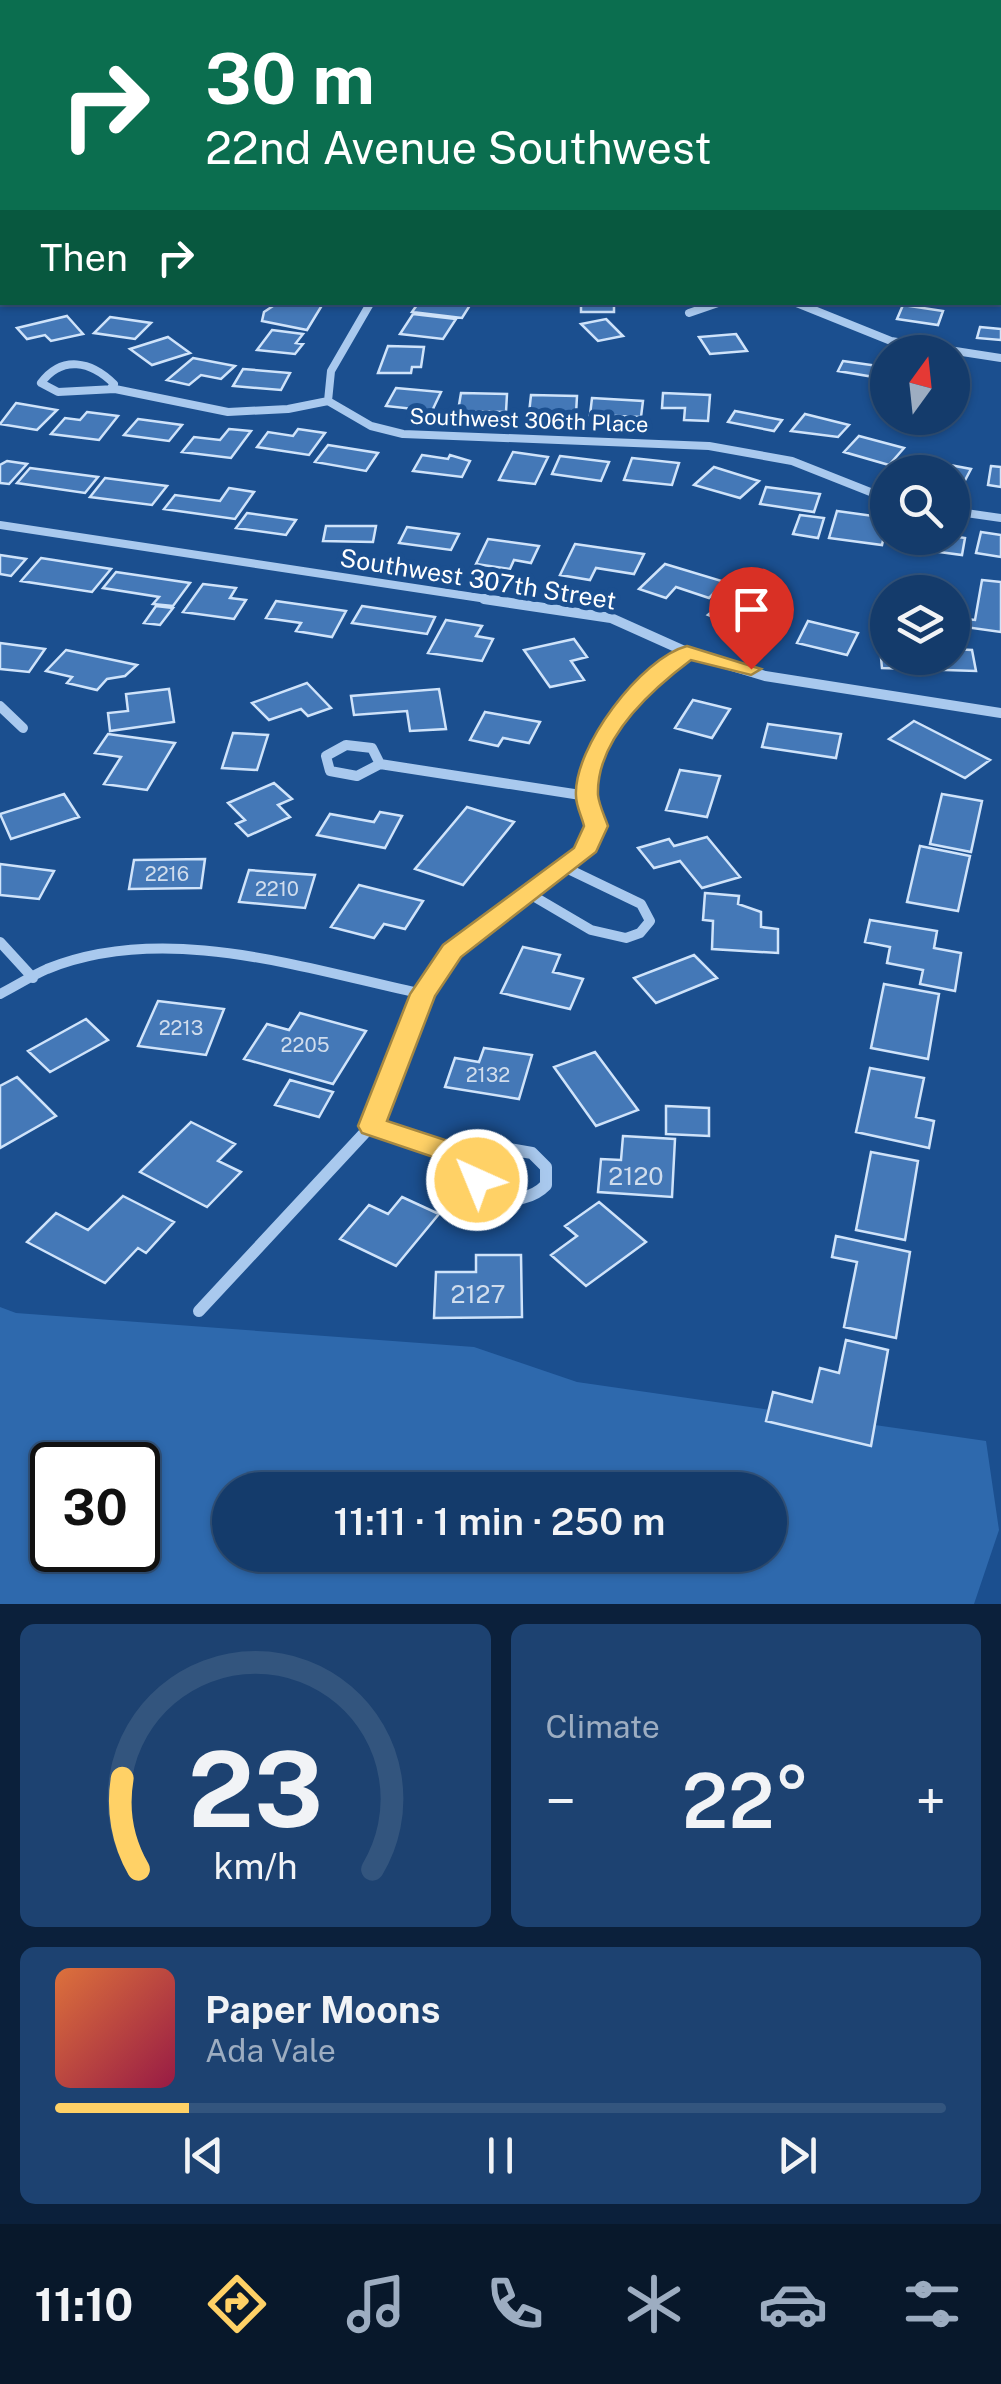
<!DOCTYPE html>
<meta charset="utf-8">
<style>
body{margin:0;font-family:"Public Sans",sans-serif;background:#1d4271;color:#f1f3f6;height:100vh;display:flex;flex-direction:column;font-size:38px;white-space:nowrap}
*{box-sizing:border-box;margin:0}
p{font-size:32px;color:#9dadc1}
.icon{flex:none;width:55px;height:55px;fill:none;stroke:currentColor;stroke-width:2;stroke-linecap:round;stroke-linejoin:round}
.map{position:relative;height:1604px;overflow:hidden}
.details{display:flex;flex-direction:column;gap:20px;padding:20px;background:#0b203b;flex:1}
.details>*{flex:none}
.hud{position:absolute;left:0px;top:0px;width:1002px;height:305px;box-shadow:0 2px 8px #0004,0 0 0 2px #33557e;background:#0b6e4f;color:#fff;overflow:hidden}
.needle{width:65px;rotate:15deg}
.buttons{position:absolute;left:870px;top:335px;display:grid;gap:20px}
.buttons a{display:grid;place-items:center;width:100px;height:100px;border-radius:50%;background:#143b6b;box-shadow:0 2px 8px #0004,0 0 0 2px #33557e;font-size:50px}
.speed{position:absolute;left:30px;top:1442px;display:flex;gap:20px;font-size:50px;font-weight:700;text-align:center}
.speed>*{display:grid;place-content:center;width:130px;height:130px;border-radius:50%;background:#143b6b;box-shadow:0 2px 8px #0004,0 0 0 2px #33557e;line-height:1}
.speed .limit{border:5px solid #111;border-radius:15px;background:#fff;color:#111}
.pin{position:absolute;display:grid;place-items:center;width:85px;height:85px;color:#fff;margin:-102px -42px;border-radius:50% 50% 50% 0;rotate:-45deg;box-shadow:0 0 10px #0007}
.pin .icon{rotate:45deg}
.me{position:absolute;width:110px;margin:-55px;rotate:316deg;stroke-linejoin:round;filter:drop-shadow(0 0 8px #0008)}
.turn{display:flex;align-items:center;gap:35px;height:210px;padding:0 40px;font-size:45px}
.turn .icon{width:130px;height:130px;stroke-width:2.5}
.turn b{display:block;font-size:70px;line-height:85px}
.then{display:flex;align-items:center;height:95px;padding:0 40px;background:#0003;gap:20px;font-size:38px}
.big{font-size:75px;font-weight:600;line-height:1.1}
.details .tile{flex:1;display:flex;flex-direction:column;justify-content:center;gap:15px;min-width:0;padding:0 35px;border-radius:15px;background:#1d4271}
.details .dial{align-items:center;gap:0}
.dial svg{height:260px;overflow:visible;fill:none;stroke:#33557e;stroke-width:7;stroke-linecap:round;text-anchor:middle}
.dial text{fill:#f1f3f6;stroke:none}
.song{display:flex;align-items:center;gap:30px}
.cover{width:120px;height:120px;border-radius:15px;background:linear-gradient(135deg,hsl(20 70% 55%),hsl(340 70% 35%))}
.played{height:10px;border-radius:5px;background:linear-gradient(90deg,#ffd166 15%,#33557e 15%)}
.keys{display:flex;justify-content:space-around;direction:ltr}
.heat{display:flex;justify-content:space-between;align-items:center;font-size:55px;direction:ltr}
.details .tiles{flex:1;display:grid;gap:20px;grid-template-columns:1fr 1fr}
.tile:last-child{grid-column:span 2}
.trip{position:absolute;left:212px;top:1472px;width:575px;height:100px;border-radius:50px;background:#143b6b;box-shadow:0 2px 8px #0004,0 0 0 2px #33557e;font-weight:600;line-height:100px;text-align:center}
.tabs{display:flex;height:160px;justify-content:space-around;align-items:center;background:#08182b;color:#9dadc1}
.tabs .icon{width:70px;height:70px}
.tabs .active{color:#ffd166}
.tabs b{font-size:45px;color:#f1f3f6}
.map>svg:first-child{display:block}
.green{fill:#2e69ad;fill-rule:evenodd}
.building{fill:#4478b7;stroke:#cfe3fa;stroke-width:2.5}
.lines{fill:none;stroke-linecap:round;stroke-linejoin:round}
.street-far3{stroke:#a9c9ee;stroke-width:6}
.street-far2{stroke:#a9c9ee;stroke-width:8}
.street-far1{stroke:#a9c9ee;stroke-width:10}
.street{stroke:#a9c9ee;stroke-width:12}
.route{fill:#ffd166;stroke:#a68842;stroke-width:2.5}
.labels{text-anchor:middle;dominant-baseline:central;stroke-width:10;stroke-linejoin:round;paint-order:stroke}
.number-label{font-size:20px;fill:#d0dded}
.far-street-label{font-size:22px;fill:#fff;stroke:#1b4f8f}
.street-label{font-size:25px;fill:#fff;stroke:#1b4f8f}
.near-number-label{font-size:25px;fill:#d0dded}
</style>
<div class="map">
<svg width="1001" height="1604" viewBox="0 0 1001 1604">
<rect width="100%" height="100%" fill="#1b4f8f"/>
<path class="green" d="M0 1307 16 1313 474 1347 577 1382 986 1441 999 1530 974 1604H0ZM52 1465H138V1550H52ZM230 1490H770V1555H230Z"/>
<path class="building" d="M279 302H324L307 330 262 321 264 312Z
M419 302H472L462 318 412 312Z
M581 302H614V312H581Z
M903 305 943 311 938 325 897 319Z
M413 314 456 319 443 339 400 334Z
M67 316 83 334 51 341 45 335 27 339 17 328Z
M110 317 151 323 135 339 94 333Z
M606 319 623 336 598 341 581 324Z
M980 327 1001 329V340L977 338Z
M272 330 303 334 296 343 303 344 295 354 257 350Z
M736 334 747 351 710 354 699 337Z
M168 337 190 353 152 365 130 349Z
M388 346 424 347 421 367H412L411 373H378Z
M193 358 235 366 221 379 201 375 189 385 167 380Z
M843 361 885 367 880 378 838 371Z
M243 369 290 373 281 390 233 386Z
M396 388 441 392 432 411 386 406Z
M461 393 507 394 506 412 458 411Z
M663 393 710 395 708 421 684 420 685 408H662Z
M531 395 577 396 576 414 529 413Z
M592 398 643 401 641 417 590 415Z
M16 403 57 410 37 430 0 424Z
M735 411 782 420 774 431 728 422Z
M87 412 118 416 99 440 51 434 65 418 80 420Z
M805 414 849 425 838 437 791 431Z
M138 419 182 425 169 441 124 435Z
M229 429 251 431 231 458 182 452 194 437 220 440Z
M298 429 325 433 309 455 257 447 268 432 293 436Z
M859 436 904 448 889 465 844 452Z
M328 445 378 453 366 471 315 462Z
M513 452 548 457 535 484 499 480Z
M422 455 448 459 450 455 470 461 462 477 413 471Z
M560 456 609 462 601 481 552 474Z
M632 458 679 463 672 485 624 480Z
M923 460 971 469 962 486 952 484V472H916Z
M7 461 27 464 9 484 0 483V465Z
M991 466 1001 467V487L988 485Z
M714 467 759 481 740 498 694 485Z
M30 468 98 477 85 493 17 483Z
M105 478 167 486 152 505 90 497Z
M766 487 820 494 814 512 760 504Z
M229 488 254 492 235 519 164 509 175 495 220 501Z
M837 511 888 518 882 545 829 538Z
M247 513 296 520 286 535 236 528Z
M800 515 824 518 818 538 793 534Z
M326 526H376L373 542 323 541Z
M407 527 459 534 451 550 399 543Z
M981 532 1001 535V557L976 553Z
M904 538 952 536 965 538 962 555 902 547Z
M488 539 539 546 531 563 514 560 510 569 476 564Z
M575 544 644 554 634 574 596 568 590 580 560 575Z
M0 555 26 559 11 576 0 574Z
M41 558 111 569 92 592 21 581Z
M665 564 725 582 709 598 676 587 666 598 639 589Z
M116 572 190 583 173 606 153 604 159 597 103 588Z
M982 580 1001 582V632L965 627 966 619 975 620Z
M203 584 236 588 230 598 246 600 234 619 183 612Z
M726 600 785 624 767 639 708 615Z
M276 601 346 611 332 637 296 631 301 623 266 618Z
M156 606 173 608 160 625 144 623Z
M362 606 435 617 427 634 352 623Z
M446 620 482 626 476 636 493 639 482 661 428 653Z
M808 621 858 633 847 655 797 643Z
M574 639 587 657 571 661 584 680 550 687 524 650Z
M0 643 45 649 29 672 0 669Z
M880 647 888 648V658H952V649L972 650 976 671 882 668Z
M66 650 137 665 125 676 107 679 97 690 67 683 72 677 46 671Z
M307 683 331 708 308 716 301 709 269 720 252 703Z
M169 689 174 722 110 731 108 713 128 711 126 694Z
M439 689 446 729 410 731 407 711 354 715 351 696Z
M693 700 730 709 712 738 675 728Z
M485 712 540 722 529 743 503 738 498 746 470 740Z
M914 721 990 760 965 778 889 739Z
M768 724 841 734 836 758 762 747Z
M233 733 268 735 257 770 222 768Z
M108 734 175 743 147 790 104 784 121 757 95 753Z
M680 770 720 776 707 817 666 810Z
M274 783 292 799 278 805 290 817 248 836 236 824 245 820 228 803Z
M64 794 79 817 11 839 0 814Z
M942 794 982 801 971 852 930 844Z
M467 807 514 822 463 885 415 869Z
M380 812 402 816 385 848 317 835 330 814 374 822Z
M707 837 740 877 702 888 680 861 654 868 638 848 669 839 674 846Z
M920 846 970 856 958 911 907 902Z
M205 859 201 888 129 889 134 860Z
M0 864 54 871 39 899 0 895Z
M249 870 315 875 305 908 239 902Z
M359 885 423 901 405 929 384 924 374 938 331 927Z
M705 893 739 896 738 904 761 912V927L778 929V953L712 949 713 921 703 920Z
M870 920 937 931 934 948 961 953 955 991 920 984 923 970 887 963 890 947 865 942Z
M523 947 560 955 553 972 583 979 570 1009 501 993Z
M694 955 717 978 656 1003 634 978Z
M884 984 939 994 928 1059 871 1048Z
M158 1001 224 1009 206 1055 138 1046Z
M300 1013 366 1031 333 1084 244 1059 267 1024 289 1030Z
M86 1019 108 1040 50 1072 28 1051Z
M484 1048 532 1055 519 1099 445 1087 455 1058 479 1062Z
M595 1052 638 1110 596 1126 554 1067Z
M870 1068 924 1078 916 1117 934 1121 929 1148 856 1132Z
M17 1077 56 1116 0 1148V1086Z
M290 1080 333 1092 319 1117 275 1105Z
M666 1106 709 1108V1136L666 1134Z
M191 1122 235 1144 218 1161 241 1172 207 1207 140 1172Z
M623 1136 675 1139 672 1197 598 1192 601 1159 621 1160Z
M871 1152 918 1161 905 1240 856 1230Z
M123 1196 174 1222 146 1253 138 1248 105 1283 27 1242 56 1213 88 1230Z
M402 1197 439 1214 396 1266 340 1239 369 1205 388 1214Z
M599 1202 646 1242 586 1286 551 1255 577 1236 565 1226Z
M836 1236 910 1252 896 1338 844 1327 857 1262 832 1257Z
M476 1255H521L522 1317 434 1318 436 1272H476Z
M846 1340 888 1350 871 1446 766 1421 773 1392 812 1402 820 1368 839 1373Z"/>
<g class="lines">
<path class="street-far3" d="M351 2 355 0"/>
<path class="street-far2" d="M794 302 891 341 1001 358
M689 313 721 302
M111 388 114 384C91 361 62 355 41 383L58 392 115 389 228 412 288 409 328 401 371 426 403 434 709 446 792 461 888 499
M328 401 331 371 371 302
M952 511 1001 518
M0 525 500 601"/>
<path class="street-far1" d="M484 599 611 618 689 653 765 676 1001 713
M0 706 23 728
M346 745 372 748 380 764 357 776 330 771 326 756Z
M380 764 587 796
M528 893 591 930 626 938 640 933 650 921 641 904 564 867
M0 942 33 978
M0 994C16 986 31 976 47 969 165 921 306 969 423 994
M405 1039C417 1009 429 975 452 951 496 905 569 885 596 826L587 796 592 770 620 710 642 686 687 652"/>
<path class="street" d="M371 1126 481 1162
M509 1149 532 1153 546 1167V1185C521 1211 460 1202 483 1161Z
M199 1311 371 1126 406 1036"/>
</g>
<path class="route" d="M687 646 761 669 751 675 691 660C651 690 596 739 598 795 599 805 605 817 608 826L596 852 461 957 435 996 387 1121 491 1155 495 1162 487 1187H467L463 1180 466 1168 362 1133 358 1126 410 994 443 945 574 848 584 826C582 817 576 806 576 796 573 748 641 658 687 646Z"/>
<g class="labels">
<g class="number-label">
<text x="167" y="874">2216</text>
<text x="277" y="889">2210</text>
<text x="181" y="1028">2213</text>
<text x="305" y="1045">2205</text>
<text x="488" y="1075">2132</text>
</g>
<g class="far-street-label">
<text transform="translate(529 420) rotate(2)">Southwest 306th Place</text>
</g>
<g class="street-label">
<text transform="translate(478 579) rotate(9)">Southwest 307th Street</text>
</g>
<g class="near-number-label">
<text x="636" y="1176">2120</text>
<text x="478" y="1294">2127</text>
</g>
</g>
</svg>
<div class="buttons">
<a><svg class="needle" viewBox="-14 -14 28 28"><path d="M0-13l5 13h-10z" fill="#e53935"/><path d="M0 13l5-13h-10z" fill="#9dadc1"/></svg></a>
<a><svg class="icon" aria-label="search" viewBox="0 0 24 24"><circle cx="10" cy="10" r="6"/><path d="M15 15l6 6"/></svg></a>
<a><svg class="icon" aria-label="layers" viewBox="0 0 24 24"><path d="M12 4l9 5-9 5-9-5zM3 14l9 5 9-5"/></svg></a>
</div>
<div class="speed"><div class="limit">30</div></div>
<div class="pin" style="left:751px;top:669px;background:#d93025"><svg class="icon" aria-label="arrive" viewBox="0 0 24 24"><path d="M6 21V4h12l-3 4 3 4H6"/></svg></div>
<svg class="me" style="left:477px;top:1180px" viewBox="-20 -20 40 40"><circle r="17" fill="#ffd166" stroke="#fff" stroke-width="3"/><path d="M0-11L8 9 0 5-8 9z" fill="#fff"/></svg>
<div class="trip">11:11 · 1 min · 250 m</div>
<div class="hud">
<div class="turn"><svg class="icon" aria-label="right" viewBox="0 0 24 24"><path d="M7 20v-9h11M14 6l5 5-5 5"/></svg><div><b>30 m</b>22nd Avenue Southwest</div></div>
<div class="then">Then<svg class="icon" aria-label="right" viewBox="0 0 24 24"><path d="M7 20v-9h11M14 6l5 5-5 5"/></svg></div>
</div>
</div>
<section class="details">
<div class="tiles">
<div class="tile dial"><svg viewBox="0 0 100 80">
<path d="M14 69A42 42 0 1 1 86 69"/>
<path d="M14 69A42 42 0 0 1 9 41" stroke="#ffd166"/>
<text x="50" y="56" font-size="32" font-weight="700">23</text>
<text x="50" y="72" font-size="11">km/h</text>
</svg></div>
<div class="tile"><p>Climate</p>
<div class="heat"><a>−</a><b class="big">22°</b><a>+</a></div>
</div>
<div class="tile">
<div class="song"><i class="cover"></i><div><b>Paper Moons</b><p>Ada Vale</p></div></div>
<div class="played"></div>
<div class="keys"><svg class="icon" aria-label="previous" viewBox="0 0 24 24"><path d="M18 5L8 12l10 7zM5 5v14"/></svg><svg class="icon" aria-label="pause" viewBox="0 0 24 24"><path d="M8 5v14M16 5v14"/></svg><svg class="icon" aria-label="next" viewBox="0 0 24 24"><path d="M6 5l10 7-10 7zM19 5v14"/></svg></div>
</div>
</div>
</section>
<nav class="tabs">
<b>11:10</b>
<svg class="icon active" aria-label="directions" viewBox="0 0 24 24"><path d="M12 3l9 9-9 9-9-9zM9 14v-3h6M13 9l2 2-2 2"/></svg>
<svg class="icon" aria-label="music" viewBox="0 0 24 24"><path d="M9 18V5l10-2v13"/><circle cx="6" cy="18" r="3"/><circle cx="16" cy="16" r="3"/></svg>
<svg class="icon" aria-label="phone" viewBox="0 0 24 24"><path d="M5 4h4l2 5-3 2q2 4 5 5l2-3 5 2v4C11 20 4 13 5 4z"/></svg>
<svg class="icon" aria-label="climate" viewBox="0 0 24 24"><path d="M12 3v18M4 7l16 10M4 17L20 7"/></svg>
<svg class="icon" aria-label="car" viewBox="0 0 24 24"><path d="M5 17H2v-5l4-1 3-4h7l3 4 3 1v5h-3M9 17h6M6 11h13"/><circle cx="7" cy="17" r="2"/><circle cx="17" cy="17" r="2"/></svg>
<svg class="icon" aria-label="filters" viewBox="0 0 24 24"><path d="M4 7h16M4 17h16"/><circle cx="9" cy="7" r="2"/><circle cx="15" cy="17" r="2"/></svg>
</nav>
